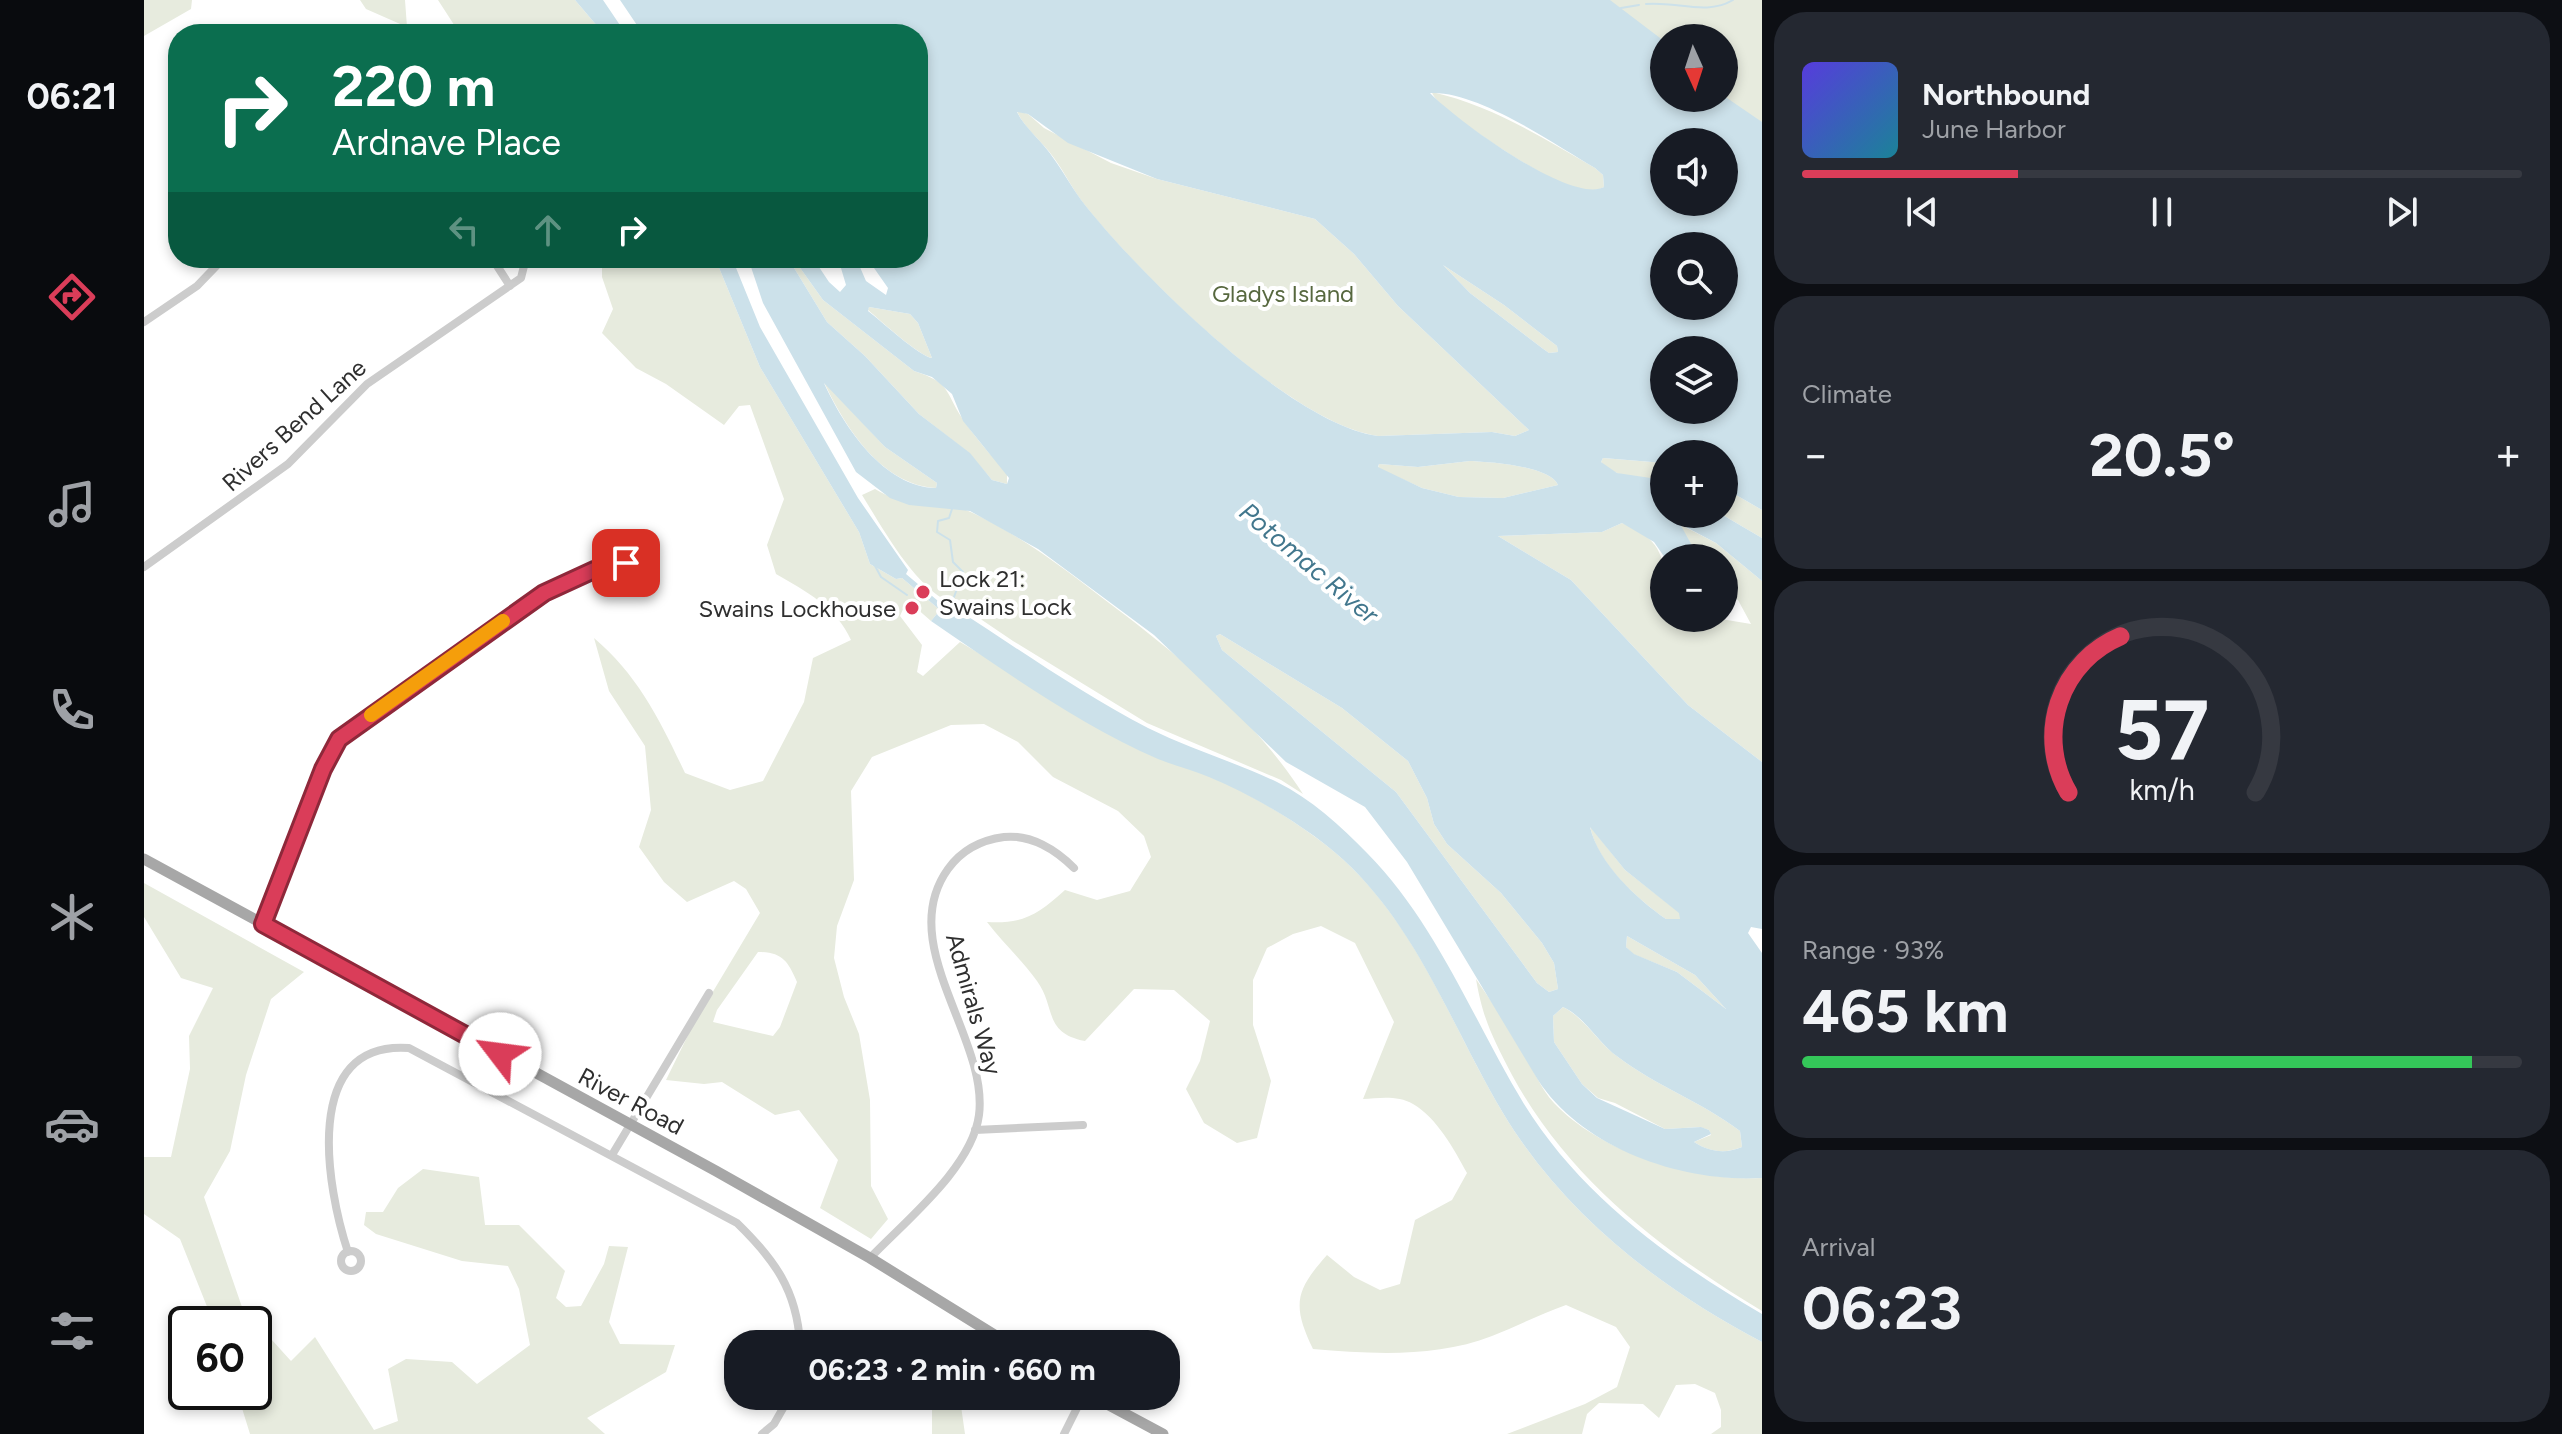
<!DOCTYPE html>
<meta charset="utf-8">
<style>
body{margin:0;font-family:Figtree,sans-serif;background:#242831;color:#f1f3f6;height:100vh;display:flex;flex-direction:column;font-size:30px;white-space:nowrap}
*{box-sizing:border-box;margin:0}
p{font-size:26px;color:#9ea1a6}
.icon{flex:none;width:44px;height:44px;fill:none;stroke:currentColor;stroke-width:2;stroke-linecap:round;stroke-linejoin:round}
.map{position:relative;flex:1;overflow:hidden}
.side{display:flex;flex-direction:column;gap:12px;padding:12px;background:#0d0f14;width:800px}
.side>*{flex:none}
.top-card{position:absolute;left:24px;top:24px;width:760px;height:244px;border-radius:32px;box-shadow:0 4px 12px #0003;background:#0b6e4f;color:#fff;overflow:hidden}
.needle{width:52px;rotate:177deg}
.fabs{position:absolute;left:1506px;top:24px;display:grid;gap:16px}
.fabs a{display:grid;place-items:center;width:88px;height:88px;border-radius:50%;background:#171b24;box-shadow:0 4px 12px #0003;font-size:40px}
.speed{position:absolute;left:24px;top:1306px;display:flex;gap:16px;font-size:40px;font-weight:700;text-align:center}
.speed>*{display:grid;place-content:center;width:104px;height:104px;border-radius:50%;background:#171b24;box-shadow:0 4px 12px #0003;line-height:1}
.speed .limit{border:4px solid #111;border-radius:12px;background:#fff;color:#111}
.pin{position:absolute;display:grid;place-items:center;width:68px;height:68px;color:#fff;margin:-34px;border-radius:16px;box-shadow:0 4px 12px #0006}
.me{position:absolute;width:88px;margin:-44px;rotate:300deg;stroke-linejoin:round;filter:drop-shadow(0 0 6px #0008)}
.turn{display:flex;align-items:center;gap:28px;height:168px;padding:0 32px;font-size:36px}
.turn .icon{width:104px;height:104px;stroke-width:2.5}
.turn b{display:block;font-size:56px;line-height:68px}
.lanes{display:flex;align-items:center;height:76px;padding:0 32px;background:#0003;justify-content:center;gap:40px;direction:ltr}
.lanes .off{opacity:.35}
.big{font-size:60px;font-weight:700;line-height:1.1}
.side .tile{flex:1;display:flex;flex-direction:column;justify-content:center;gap:12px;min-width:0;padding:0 28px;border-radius:32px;background:#242831}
.side .dial{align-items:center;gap:0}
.dial svg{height:208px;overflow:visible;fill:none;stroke:#363941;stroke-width:7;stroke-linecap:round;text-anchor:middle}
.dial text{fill:#f1f3f6;stroke:none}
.song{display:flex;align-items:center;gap:24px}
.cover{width:96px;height:96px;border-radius:12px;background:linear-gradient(135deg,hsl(250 70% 55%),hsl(190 70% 35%))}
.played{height:8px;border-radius:4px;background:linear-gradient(90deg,#da3d59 30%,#363941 30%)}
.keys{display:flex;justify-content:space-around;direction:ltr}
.heat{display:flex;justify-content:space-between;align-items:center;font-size:44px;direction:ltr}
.charge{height:12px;border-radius:6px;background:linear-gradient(90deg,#34c759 93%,#363941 0)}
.trip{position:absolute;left:580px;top:1330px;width:456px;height:80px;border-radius:32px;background:#171b24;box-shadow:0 4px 12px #0003;font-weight:700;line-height:80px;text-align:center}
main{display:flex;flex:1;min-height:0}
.tab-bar{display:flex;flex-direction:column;width:144px;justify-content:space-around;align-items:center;background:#090b0e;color:#9ea1a6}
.tab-bar .icon{width:56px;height:56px}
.tab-bar .selected{color:#da3d59}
.tab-bar b{font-size:36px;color:#f1f3f6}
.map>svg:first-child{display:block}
.green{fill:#e7ebde;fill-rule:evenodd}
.water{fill:#cce1ea;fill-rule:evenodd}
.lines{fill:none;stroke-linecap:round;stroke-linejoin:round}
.stream{stroke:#cce1ea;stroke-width:2}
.minor{stroke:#ccc;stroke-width:8}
.major{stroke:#a7a7a7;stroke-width:11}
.route-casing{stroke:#8e283a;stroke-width:20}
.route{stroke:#da3d59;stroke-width:14}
.slow{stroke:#f59e0b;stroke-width:14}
.poi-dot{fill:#da3d59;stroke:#fff;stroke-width:3}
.labels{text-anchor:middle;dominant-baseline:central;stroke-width:8;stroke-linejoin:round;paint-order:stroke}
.park-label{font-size:24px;fill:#57683f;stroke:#fff}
.street-label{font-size:24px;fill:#2f2f2f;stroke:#fff}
.poi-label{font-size:24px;fill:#2f2f2f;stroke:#fff;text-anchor:start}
.water-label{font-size:26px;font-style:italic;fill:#42778d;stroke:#fff}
</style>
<main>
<nav class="tab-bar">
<b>06:21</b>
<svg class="icon selected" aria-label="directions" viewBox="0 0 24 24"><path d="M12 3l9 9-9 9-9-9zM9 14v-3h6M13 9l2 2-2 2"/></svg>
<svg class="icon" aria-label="music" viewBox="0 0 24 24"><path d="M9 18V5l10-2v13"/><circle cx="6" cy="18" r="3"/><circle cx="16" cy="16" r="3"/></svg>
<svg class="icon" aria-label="phone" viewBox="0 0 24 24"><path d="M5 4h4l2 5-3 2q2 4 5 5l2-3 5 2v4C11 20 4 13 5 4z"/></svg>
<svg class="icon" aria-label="climate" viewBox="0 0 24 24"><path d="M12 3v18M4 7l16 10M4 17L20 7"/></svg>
<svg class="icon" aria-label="car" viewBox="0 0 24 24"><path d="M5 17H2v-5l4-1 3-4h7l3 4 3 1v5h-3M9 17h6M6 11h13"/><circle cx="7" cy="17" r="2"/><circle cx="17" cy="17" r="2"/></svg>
<svg class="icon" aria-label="filters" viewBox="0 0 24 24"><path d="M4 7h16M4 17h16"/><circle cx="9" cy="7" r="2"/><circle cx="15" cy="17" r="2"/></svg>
</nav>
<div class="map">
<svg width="1618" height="1434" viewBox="0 0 1618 1434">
<rect width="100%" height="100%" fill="#fff"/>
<path class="green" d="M0 0H48L47 9 0 36Z
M216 0H261L263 27 222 9Z
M294 0H431L460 34H316Z
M1453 0H1618V144L1580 98V38H1520V68Z
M1288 92C1349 106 1397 137 1451 168L1459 175 1460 187C1451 192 1440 191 1430 189 1406 182 1290 109 1288 92Z
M873 111 884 114 900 128 967 163 1013 179 1171 219 1210 254 1254 306 1385 430 1371 436 1348 432 1234 436C1146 424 995 274 940 204 929 190 921 173 910 158 900 143 879 127 873 111Z
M458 258H571L616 367 715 532 726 564 752 579 758 578 796 610 787 621 763 600 756 616 778 645 773 672 779 676 816 642 987 744C1012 758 1038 766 1065 776 1110 795 1172 832 1207 867 1277 935 1310 1031 1359 1113 1419 1213 1515 1288 1618 1342V1434H1567L1577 1427V1410L1571 1393 1551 1384 1532 1385 1515 1418 1499 1404 1455 1403 1443 1414 1438 1434H1363L1441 1404 1473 1387 1486 1347 1472 1327 1422 1305C1397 1314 1373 1326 1348 1336 1291 1358 1228 1354 1169 1349 1148 1305 1151 1291 1183 1255L1210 1277 1236 1290 1256 1284 1271 1220 1308 1200 1323 1173C1310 1149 1293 1118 1269 1104 1254 1095 1235 1098 1219 1099L1250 1022 1211 943 1177 926 1149 934 1123 948 1109 980V1025L1127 1081 1113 1138 1093 1143 1060 1123 1042 1089 1056 1061 1066 1021 1030 990 990 989 941 1041C899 1033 912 1007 893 981 878 960 858 942 843 922 881 924 894 914 921 890L953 900 986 891 1007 857 1000 836 974 811 909 777 874 742 840 724 807 725 728 757 707 791 710 880 693 926 690 958 700 997 715 1034 726 1100 727 1186 744 1219 727 1239 676 1208 694 1160 655 1110 631 1115 578 1082 560 1084 522 1080 549 1025 616 913 602 889 590 881 543 902 520 882 495 847 507 810 501 746 465 691 450 638C494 675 517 722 541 773L586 790 619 781 660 702 669 658 707 640C693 608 662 591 632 574L623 545 640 499 606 405 595 406 580 425 522 384 492 368 458 333 469 309 458 277ZM614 952C638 952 644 961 653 982L636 1027 629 1036 569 1022 573 1010Z
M644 258H649L679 300 770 371C807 383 800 390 818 418 830 436 847 456 863 472V484L848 480 825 453 775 414 721 356 683 322Z
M1299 265 1360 305 1413 346 1414 352 1405 353 1398 348 1326 293Z
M725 307 766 314 774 323 788 358C775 356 736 320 724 310Z
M679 380 741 447 793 483 792 488C737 485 700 426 679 380Z
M1459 458 1520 463V480C1500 478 1471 479 1457 462Z
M1326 461C1347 462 1406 466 1414 485L1359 498 1315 497 1278 488 1234 468 1235 464 1274 467Z
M1580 488 1618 510V538L1577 514H1580Z
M731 489C762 509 800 498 831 514 883 539 927 574 973 609 1042 661 1111 720 1159 794L1137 780 1003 723 869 641 838 620 829 608C822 607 812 606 805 602 770 586 738 527 718 495Z
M1478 523C1529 543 1520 571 1520 618H1571L1607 624 1594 600 1580 593V558H1555L1535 524 1572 543 1618 581V762L1544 705 1427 580 1354 536 1458 532Z
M1076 634 1198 708 1264 761 1283 798 1290 824 1303 844 1357 893 1398 943 1410 963 1414 989 1405 992 1393 983 1252 792 1078 650 1072 636Z
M1446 826 1481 870 1536 913 1537 919H1522C1492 898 1453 863 1446 826Z
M0 883 160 972 127 999 102 1075 86 1151 60 1197 98 1307 147 1361 171 1337 230 1430 254 1421 244 1369 262 1359 308 1362 333 1384 386 1345 375 1289 364 1266 318 1261 232 1234 220 1225 222 1212H239L254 1188 279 1169 335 1177 341 1225H375L421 1271 412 1298 422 1307 437 1306 460 1264 465 1246 484 1247 465 1322 476 1344 531 1345 522 1372 443 1418 461 1434H106L93 1392H110V1324H70L36 1239 0 1214V1157H27L46 1069 45 1036 69 988 37 978 0 917Z
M1483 936 1551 975 1582 1009 1533 972 1489 954 1482 947Z
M1332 979C1347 1001 1362 1023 1376 1045 1387 1064 1395 1087 1410 1103 1457 1153 1551 1182 1618 1178V1311C1517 1250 1425 1180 1368 1075 1349 1038 1339 1020 1332 979Z
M1419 1007C1441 1018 1454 1043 1474 1057 1512 1086 1558 1102 1596 1131L1598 1147C1581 1154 1565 1152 1550 1142L1567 1135 1565 1130 1556 1127 1521 1129 1471 1103 1454 1098 1438 1084 1410 1042 1409 1016Z
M817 1406 821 1434H788V1410Z"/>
<path class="water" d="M431 0H459L482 34H460Z
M476 0H1466L1520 41V98L1580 96 1618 122V510L1580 488V454H1520V463L1459 458 1457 462 1473 473 1520 480V514H1577L1618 538V581L1572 543 1536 524 1555 558H1521L1510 542 1478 523 1458 532 1354 536 1427 580 1544 705 1618 762V929L1607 927 1604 933 1618 953V1178C1538 1183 1438 1148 1394 1080L1263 862 1221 807 1142 762 1010 635 894 549 826 511 765 505 746 498 712 472 619 303 604 258H644L683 322 721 356 775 414 826 453 848 480 863 484 865 478 819 421 808 394 788 377 770 371 679 300 649 258H669L685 282 696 292 702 285 694 258H712L722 281 742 295 744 288 723 258H774V34H499ZM1286 93C1333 90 1410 144 1451 168L1459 175 1460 187C1427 205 1311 119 1286 93ZM873 112 884 114 924 143 1013 179 1171 219 1210 254 1254 306 1385 430 1371 436 1348 432 1234 436C1146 424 996 274 941 205 929 190 921 174 910 159 900 143 880 127 873 112ZM1520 142H1580V202H1520ZM1520 246H1580V306H1520ZM1299 265 1360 305 1413 346 1414 352 1405 353 1398 348 1326 293ZM725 307 766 314 774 323 788 358C776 357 736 320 724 311ZM1580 350V410H1520V350ZM680 383 741 447 793 483 792 488C740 487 700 427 680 383ZM1326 461C1347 462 1406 466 1414 485L1359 498 1315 497 1278 488 1234 467 1235 464 1274 467ZM1076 634 1198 708 1264 761 1283 798 1290 824 1303 844 1357 893 1398 943 1410 963 1414 989 1405 992 1393 983 1252 792 1078 650 1072 636ZM1446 827 1481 870 1535 913 1536 919H1522C1492 898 1455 864 1446 827ZM1483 936 1551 975 1582 1009 1533 972 1490 954 1482 947ZM1419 1007C1441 1017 1454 1043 1474 1057 1512 1086 1558 1102 1596 1131L1598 1147C1582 1154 1565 1152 1550 1142L1567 1134 1565 1130 1557 1127 1521 1129 1453 1098 1438 1084 1410 1042 1409 1016Z
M571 258H588L616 327 714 498 764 570 762 574 800 606 814 610C876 650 938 694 1004 728 1046 749 1091 762 1133 782 1167 799 1197 826 1223 853 1293 924 1329 1020 1380 1104 1437 1196 1526 1260 1618 1314V1342C1515 1288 1419 1213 1359 1113 1310 1031 1277 936 1207 867 1172 832 1111 796 1065 777 1049 770 1031 766 1014 759 934 724 859 670 787 621L796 610 758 578 752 579 726 564 715 532 616 367Z"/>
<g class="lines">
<path class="stream" d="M1502 4C1532 1 1563 16 1589 0
M1477 8 1495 5
M808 509 805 518 794 521 793 532 806 540 809 562 819 572 810 597
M730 564 737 577 763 595"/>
<path class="minor" d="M348 258 366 286
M0 322 53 286 80 258
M0 567 144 464 223 384 377 278 380 266 375 258
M119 924 186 752 195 739 418 582 482 563 506 565
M831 1130 939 1125
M468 1155 565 993
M197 1261a10 10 0 1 1 20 0a10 10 0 1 1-20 0Z
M204 1252C183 1189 156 1040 265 1048L593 1223C630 1259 653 1290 656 1344
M726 1258C761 1221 828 1168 835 1115 845 1038 750 944 804 869 817 851 837 840 860 837 887 834 912 850 930 868
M618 1434 630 1424 646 1396
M920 1434 939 1396"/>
<path class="major" d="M0 859 572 1171 726 1258 865 1344
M948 1396 1019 1434"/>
</g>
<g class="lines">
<g class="route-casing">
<path id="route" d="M356 1054 119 924 179 769 195 739 400 593 450 570 482 563"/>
</g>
<use href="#route" class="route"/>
<path class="slow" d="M227 715 359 621"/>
</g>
<g class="poi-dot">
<circle cx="779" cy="592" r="8"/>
<circle cx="768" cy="608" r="8"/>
</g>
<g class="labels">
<g class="park-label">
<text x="1139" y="293">Gladys Island</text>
</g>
<g class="street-label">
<text transform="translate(150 425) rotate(-42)">Rivers Bend Lane</text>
<text transform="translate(830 1004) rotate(74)">Admirals Way</text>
<text transform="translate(487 1101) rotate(28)">River Road</text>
</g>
<g class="poi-label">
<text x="795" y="578">Lock 21:<tspan x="795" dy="28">Swains Lock</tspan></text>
<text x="752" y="608" text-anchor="end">Swains Lockhouse</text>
</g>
<g class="water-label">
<text transform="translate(1165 563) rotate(40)">Potomac River</text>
</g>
</g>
</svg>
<div class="fabs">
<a><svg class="needle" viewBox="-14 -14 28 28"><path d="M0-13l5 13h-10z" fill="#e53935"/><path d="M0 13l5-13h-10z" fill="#9ea1a6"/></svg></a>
<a><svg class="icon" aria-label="sound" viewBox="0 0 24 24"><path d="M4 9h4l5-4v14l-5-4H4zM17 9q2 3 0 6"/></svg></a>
<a><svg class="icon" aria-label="search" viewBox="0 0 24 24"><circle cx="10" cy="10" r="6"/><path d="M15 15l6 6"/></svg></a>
<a><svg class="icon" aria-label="layers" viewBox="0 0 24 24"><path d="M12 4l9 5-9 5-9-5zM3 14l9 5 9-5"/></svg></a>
<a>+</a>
<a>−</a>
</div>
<div class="speed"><div class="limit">60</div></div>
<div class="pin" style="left:482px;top:563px;background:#d93025"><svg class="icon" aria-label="arrive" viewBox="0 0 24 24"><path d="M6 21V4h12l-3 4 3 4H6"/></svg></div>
<svg class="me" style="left:356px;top:1054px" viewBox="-20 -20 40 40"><circle r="19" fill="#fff"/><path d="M0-13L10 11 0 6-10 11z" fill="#da3d59"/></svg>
<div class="trip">06:23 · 2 min · 660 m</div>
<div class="top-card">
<div class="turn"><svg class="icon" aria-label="right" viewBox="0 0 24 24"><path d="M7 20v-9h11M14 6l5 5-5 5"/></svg><div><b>220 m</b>Ardnave Place</div></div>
<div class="lanes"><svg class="icon off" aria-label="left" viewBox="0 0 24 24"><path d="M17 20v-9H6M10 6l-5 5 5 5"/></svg><svg class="icon off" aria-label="ahead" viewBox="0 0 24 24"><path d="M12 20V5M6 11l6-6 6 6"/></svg><svg class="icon" aria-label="right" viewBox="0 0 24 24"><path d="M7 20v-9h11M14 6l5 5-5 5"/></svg></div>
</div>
</div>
<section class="side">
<div class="tile">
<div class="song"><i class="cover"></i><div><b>Northbound</b><p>June Harbor</p></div></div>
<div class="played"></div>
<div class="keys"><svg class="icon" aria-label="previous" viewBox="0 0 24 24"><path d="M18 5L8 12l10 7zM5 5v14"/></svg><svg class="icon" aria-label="pause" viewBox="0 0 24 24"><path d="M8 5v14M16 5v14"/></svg><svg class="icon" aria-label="next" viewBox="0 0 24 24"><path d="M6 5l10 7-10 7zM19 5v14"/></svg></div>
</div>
<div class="tile"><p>Climate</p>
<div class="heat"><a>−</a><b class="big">20.5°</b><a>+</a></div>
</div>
<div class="tile dial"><svg viewBox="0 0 100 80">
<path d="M14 69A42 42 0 1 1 86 69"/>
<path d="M14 69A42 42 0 0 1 34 9" stroke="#da3d59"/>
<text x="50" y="56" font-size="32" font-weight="700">57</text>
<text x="50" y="72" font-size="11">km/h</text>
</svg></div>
<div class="tile"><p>Range · 93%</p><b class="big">465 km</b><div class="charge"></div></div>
<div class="tile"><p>Arrival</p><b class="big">06:23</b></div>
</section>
</main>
